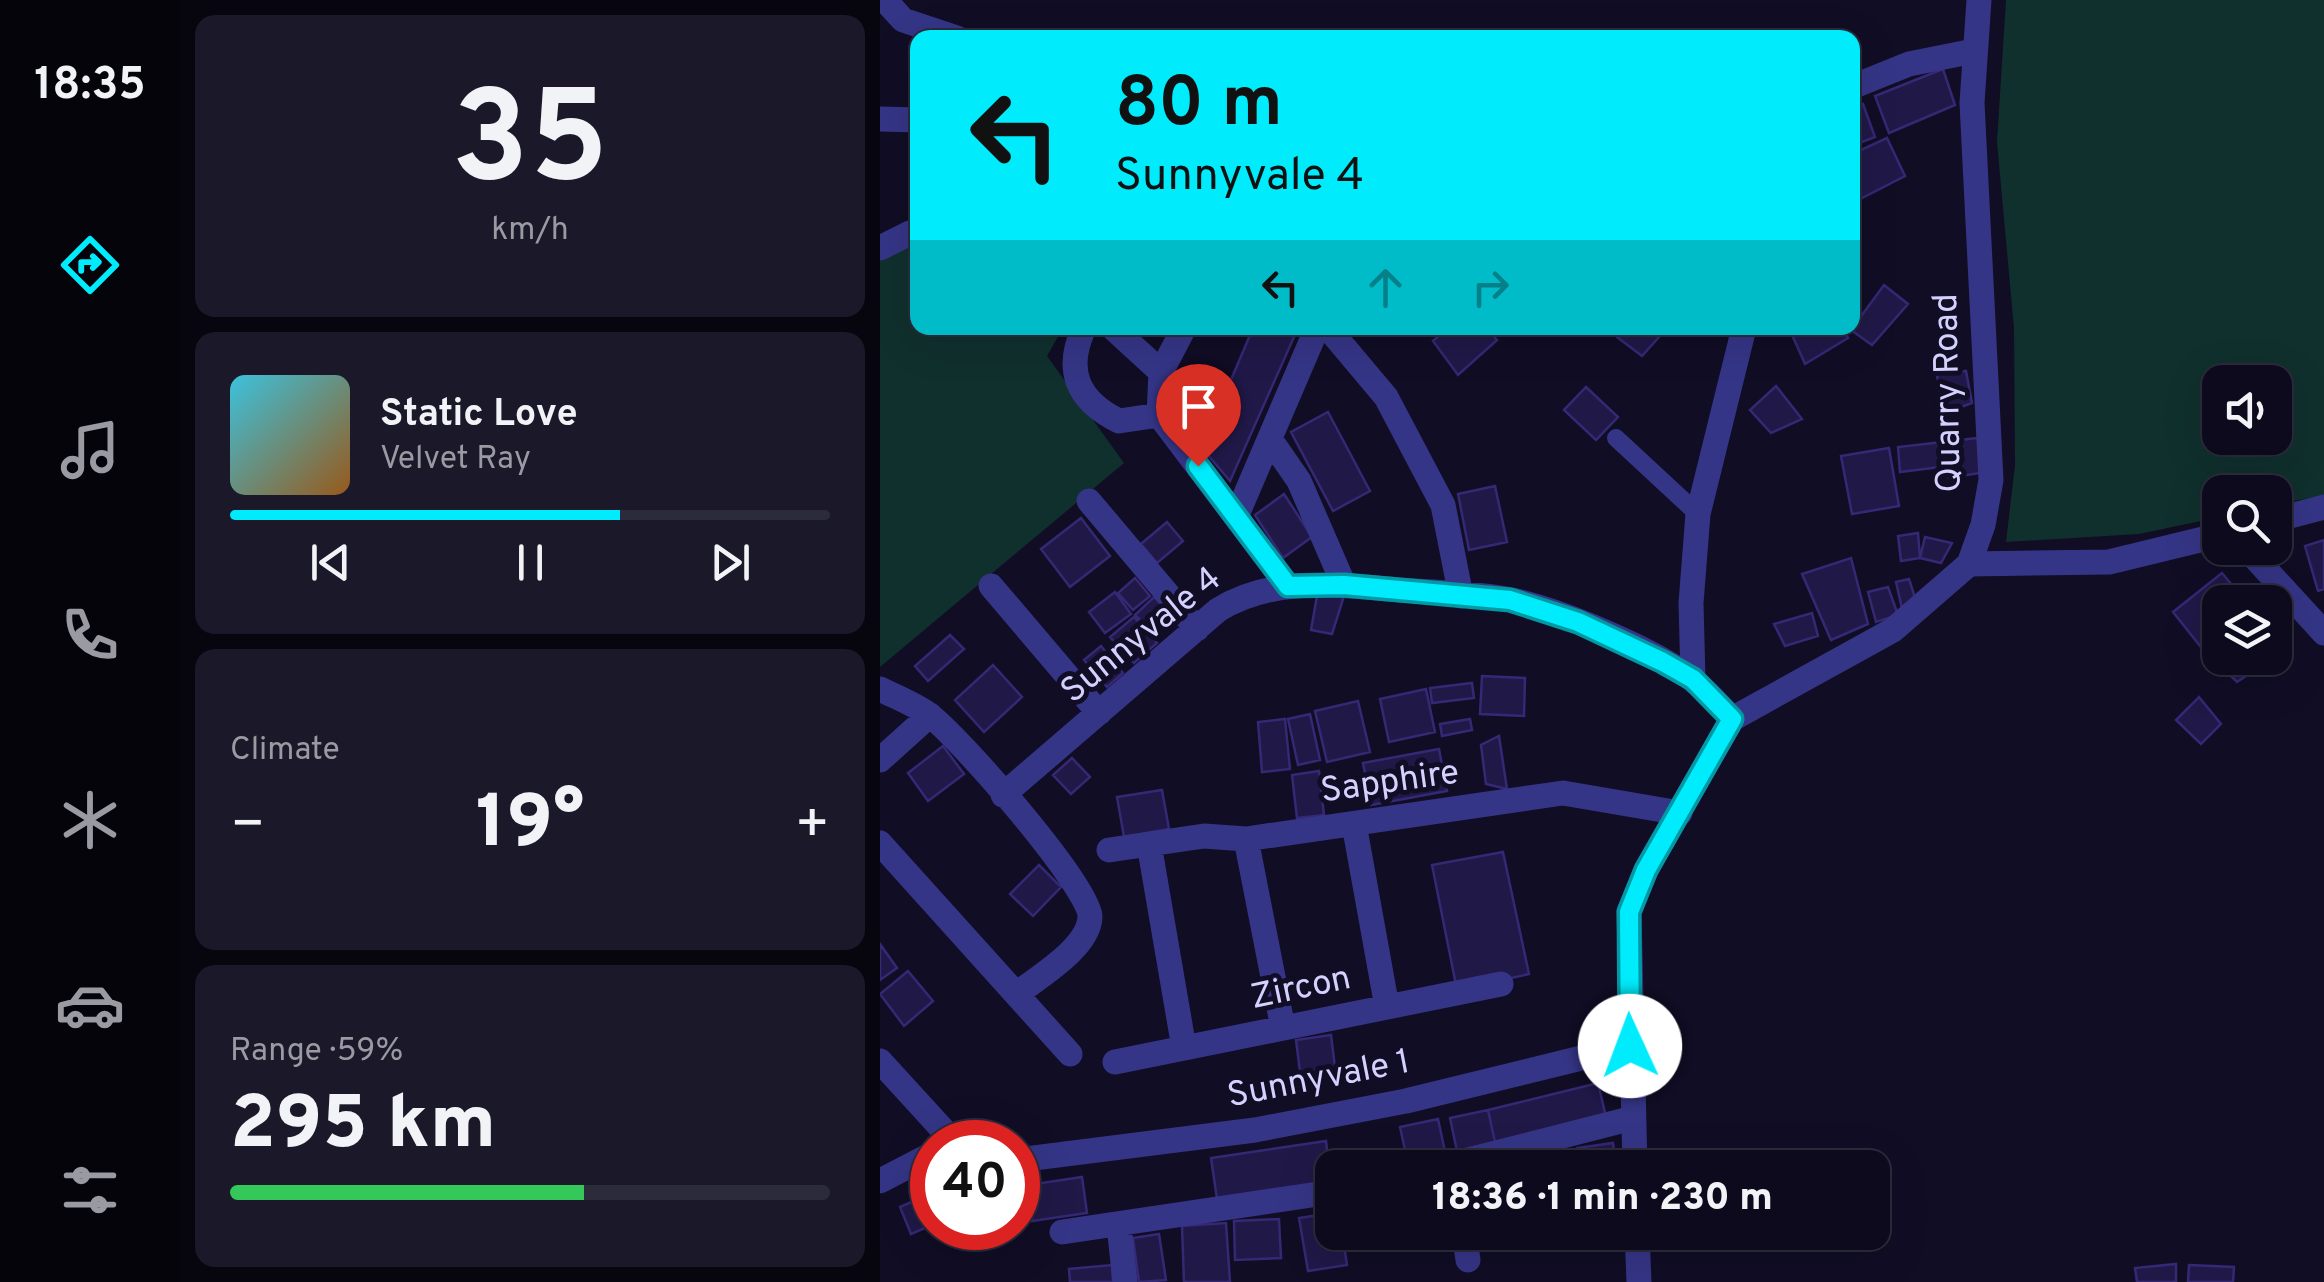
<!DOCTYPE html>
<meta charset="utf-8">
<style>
body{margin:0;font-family:Overpass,sans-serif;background:#1a1829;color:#f1f3f6;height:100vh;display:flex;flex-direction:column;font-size:38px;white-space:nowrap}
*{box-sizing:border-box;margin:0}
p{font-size:32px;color:#9a9aa3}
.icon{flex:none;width:55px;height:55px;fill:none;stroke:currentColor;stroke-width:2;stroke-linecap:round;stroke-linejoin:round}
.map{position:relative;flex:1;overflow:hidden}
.drawer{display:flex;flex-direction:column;gap:15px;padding:15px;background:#07060f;width:700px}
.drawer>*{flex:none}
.guide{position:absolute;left:30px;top:30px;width:950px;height:305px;border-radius:20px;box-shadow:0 10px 40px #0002,0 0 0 2px #2c2b3b;background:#00ecfc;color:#111;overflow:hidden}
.fabs{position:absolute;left:1322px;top:365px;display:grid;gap:20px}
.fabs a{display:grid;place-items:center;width:90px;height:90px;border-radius:20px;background:#0c0a1c;box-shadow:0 10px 40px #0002,0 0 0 2px #2c2b3b;font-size:50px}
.speed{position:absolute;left:30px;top:1120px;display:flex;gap:20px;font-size:50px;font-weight:700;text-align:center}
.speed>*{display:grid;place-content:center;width:130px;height:130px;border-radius:50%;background:#0c0a1c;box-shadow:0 10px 40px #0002,0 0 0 2px #2c2b3b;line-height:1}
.speed .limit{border:15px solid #d22;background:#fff;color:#111}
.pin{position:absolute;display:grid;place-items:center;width:85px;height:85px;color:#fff;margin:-102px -42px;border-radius:50% 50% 50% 0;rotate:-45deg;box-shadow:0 0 10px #0007}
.pin .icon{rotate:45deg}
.me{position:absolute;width:110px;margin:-55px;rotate:358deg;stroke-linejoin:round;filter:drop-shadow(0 0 8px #0008)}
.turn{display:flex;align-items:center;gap:35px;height:210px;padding:0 40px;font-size:45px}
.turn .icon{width:130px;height:130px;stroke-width:2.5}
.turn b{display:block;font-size:70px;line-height:85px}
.lanes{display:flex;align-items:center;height:95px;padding:0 40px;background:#0003;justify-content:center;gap:50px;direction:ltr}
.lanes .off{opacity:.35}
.big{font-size:75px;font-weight:800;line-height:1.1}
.drawer .widget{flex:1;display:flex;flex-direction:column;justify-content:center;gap:15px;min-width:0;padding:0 35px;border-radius:20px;background:#1a1829}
.drawer .dial{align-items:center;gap:0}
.dial b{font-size:130px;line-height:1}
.song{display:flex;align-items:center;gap:30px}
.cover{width:120px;height:120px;border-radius:15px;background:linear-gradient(135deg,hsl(190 70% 55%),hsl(30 70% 35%))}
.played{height:10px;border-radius:5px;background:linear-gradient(90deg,#00ecfc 65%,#2c2b3b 65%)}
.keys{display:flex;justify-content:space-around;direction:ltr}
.heat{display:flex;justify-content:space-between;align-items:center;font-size:55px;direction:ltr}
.charge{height:15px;border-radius:8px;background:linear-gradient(90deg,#34c759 59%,#2c2b3b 0)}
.trip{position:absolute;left:435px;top:1150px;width:575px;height:100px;border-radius:20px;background:#0c0a1c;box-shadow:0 10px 40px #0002,0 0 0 2px #2c2b3b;font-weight:800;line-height:100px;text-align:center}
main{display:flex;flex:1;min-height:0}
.tabs{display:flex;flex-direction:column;width:180px;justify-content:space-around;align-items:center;background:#05040b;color:#9a9aa3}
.tabs .icon{width:70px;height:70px}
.tabs .active{color:#00ecfc}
.tabs b{font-size:45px;color:#f1f3f6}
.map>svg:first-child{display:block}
.green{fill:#10302d;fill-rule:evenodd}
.building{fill:#201847;stroke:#352875;stroke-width:2.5}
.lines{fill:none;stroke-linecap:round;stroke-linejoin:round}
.service{stroke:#353587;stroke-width:18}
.minor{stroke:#353587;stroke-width:25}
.tertiary{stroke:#353587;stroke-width:25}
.route-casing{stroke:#0099a4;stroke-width:25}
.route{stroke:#00ecfc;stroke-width:18}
.labels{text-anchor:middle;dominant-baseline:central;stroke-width:10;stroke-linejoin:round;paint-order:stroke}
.street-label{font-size:35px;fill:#d5d1ff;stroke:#100d25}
</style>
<main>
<nav class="tabs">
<b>18:35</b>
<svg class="icon active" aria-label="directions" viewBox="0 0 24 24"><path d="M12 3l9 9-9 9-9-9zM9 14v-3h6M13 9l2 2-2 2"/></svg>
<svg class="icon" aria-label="music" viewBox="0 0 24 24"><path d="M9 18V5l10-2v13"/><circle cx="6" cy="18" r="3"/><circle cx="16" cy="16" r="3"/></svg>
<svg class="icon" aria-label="phone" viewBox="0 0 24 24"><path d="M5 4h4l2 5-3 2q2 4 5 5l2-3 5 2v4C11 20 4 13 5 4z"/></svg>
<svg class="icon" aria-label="climate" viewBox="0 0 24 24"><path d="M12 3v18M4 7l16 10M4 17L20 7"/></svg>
<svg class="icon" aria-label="car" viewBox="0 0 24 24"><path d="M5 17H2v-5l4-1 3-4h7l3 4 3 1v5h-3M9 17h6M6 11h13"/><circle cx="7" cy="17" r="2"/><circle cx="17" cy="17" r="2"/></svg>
<svg class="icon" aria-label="filters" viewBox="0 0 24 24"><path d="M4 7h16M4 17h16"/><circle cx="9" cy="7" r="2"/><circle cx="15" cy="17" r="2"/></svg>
</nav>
<section class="drawer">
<div class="widget dial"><b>35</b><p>km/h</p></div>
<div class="widget">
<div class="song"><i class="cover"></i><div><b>Static Love</b><p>Velvet Ray</p></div></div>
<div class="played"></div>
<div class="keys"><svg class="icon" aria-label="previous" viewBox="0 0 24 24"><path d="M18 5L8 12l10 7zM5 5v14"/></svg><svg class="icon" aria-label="pause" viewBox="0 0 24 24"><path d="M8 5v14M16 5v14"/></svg><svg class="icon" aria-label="next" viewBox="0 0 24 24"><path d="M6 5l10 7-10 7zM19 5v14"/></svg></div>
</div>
<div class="widget"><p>Climate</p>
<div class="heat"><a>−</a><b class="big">19°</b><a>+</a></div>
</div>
<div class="widget"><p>Range · 59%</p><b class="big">295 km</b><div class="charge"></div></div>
</section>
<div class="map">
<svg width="1444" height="1282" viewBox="0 0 1444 1282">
<rect width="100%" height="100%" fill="#100d25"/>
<path class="green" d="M1126 0H1444V495L1395 505V492H1340V517L1259 534 1126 542 1135 465 1134 328 1117 142ZM1340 382H1395V438H1340Z
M37 238 38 328H183L167 356 244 463 0 667V256Z"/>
<path class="building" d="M1063 69 1075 105 1009 133 995 96Z
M983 104 995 137 972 146V107Z
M1007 138 1025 176 980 199 972 186V154Z
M1004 285 1028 304 992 345 971 330Z
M373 328H418L350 481 322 448Z
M567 328H607L617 340 578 375 553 341Z
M741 328H787L762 356 737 337Z
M931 328H963L968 338 925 364 913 337Z
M1086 371 1092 403 1063 414 1057 375Z
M896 386 922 419 891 433 870 410Z
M706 387 738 417 716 440 684 410Z
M448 412 490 491 453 511 411 432Z
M1098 438 1100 473 1068 478 1060 467 1020 472 1018 447Z
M1009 448 1019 506 972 514 961 456Z
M615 486 627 542 589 550 578 494Z
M404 494 432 537 403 558 375 515Z
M201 518 230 556 190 587 161 549Z
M287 522 303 541 277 563 261 544Z
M1038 533 1040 558 1021 561 1018 536Z
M1045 537 1072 543 1061 563 1040 558Z
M1444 540V589L1438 591 1425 546Z
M971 558 988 624 951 640 922 574Z
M1342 573 1366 602H1340V639L1324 651 1293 612Z
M255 578 270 596 253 610 238 593Z
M1029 579 1038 607 1023 613 1016 582Z
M1008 587 1018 615 996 622 988 592Z
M438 590 464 596 452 634 431 630Z
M235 592 251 614 225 633 209 612Z
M274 597 294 618 276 635 255 615Z
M932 613 938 636 905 646 894 624Z
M254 617 277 643 254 663 230 637Z
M70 635 84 649 48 681 35 666Z
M221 646 243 673 227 687 204 660Z
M1340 650V658H1394L1357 682 1330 656Z
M113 665 142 697 104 732 75 700Z
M602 676 645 678 644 716 600 714Z
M592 683 594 698 552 703 550 688Z
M546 689 555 732 509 742 500 699Z
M1319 697 1341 724 1321 744 1296 720Z
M478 701 490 752 447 762 435 711Z
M430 714 440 760 418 765 408 719Z
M405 719 410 769 382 772 378 722Z
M590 719 592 730 562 736 560 724Z
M619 736 627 789 606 784 601 745Z
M63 746 84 774 48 801 28 773Z
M559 749 567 791 491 805 483 763Z
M192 758 210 777 191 794 173 775Z
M439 771 444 815 417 818 412 775Z
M282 790 289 829 244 837 237 797Z
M623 852 649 974 577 990 552 865Z
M159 865 181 887 153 916 130 894Z
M0 944 17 968 0 980Z
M28 971 53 1001 24 1026 0 994Z
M451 1035 455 1067 420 1072 416 1040Z
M718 1083 726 1117 615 1142 608 1110Z
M608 1110 615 1142 577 1151 570 1118Z
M558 1119 566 1156 528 1164 520 1127Z
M446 1141 451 1182 337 1199 331 1158Z
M733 1143 736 1168H699L697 1148Z
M202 1177 207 1213 152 1221 148 1185Z
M52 1193V1225L31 1234 20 1207Z
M452 1213V1232H462L467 1265 428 1271 419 1218Z
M399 1219 401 1258 355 1260 354 1221Z
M346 1223 350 1282H304L302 1226Z
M527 1232H573L574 1238 529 1244Z
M684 1232H735L736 1235 686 1244Z
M279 1234 286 1280 259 1282 253 1238Z
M1296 1264V1282H1257L1255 1268Z
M232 1265 233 1282H190L189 1269Z
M1309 1265 1354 1267 1353 1282H1308Z"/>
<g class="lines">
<path class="service" d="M736 438 818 514"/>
<path class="minor" d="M5 0 23 20 77 38
M972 87 1029 64 1094 51
M0 119 38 120
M0 248 30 233
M204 328C185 369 196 400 239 421L279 415
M233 328 281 372
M304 328 281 372 279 415 408 586
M448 328 506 397 563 505 581 596
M390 439 419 481 464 585
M209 501 317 629
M356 517 437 328
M1395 520 1444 507
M1366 548 1444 633
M1089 564 1229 562 1340 535
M111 586 219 713
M813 679 811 603 818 514 864 328
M0 689C16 697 34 704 48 714 76 733 212 889 210 917 209 947 160 976 138 993
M0 760 50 715
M123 795 338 610C389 578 450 584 509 589 549 593 592 592 632 600 679 610 777 650 814 681 828 692 840 706 852 719
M474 824 507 1007
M366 839 403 1028
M0 843 190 1054
M269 844 304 1048
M229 850 324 836 366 839 683 793 800 813
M0 1061 74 1142
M235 1062 621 984
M138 1160 375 1130 526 1101 750 1046
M557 1168 753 1118
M0 1181 52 1154
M239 1225 245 1282
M182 1232 452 1192
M584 1232 588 1260"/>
<path class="tertiary" d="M755 1168 749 912 766 870 852 719 1013 630 1089 564 1103 525 1111 480 1092 103 1099 0
M757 1232 759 1282"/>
</g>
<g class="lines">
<g class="route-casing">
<path id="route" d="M318 466 408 586 464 585 630 600 698 622 783 662 813 679 852 719 766 870 749 912 750 1046"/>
</g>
<use href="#route" class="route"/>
</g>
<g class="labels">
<g class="street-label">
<text transform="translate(1069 393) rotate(-91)">Quarry Road</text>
<text transform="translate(262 636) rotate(-39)">Sunnyvale 4</text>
<text transform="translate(510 783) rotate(-8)">Sapphire</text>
<text transform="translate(421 989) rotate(-12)">Zircon</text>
<text transform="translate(439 1080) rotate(-11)">Sunnyvale 1</text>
</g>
</g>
</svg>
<div class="fabs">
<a><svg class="icon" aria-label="sound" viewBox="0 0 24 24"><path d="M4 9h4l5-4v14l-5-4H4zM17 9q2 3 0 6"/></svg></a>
<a><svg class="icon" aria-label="search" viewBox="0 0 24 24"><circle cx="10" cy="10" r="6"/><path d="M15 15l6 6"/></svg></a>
<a><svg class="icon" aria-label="layers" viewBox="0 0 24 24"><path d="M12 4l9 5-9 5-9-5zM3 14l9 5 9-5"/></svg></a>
</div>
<div class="speed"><div class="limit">40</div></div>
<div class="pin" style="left:318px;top:466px;background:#d93025"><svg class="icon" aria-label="arrive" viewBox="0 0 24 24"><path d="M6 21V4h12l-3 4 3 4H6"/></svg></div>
<svg class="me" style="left:750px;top:1046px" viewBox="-20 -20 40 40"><circle r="19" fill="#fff"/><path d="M0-13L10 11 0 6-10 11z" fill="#00ecfc"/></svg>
<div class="trip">18:36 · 1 min · 230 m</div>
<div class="guide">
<div class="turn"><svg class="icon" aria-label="left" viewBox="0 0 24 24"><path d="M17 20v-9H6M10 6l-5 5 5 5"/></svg><div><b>80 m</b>Sunnyvale 4</div></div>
<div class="lanes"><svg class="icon" aria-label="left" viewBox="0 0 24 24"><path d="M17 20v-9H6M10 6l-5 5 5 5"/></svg><svg class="icon off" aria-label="ahead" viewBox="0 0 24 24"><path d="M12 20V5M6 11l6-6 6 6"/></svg><svg class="icon off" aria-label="right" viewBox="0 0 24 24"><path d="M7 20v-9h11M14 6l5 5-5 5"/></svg></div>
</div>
</div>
</main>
